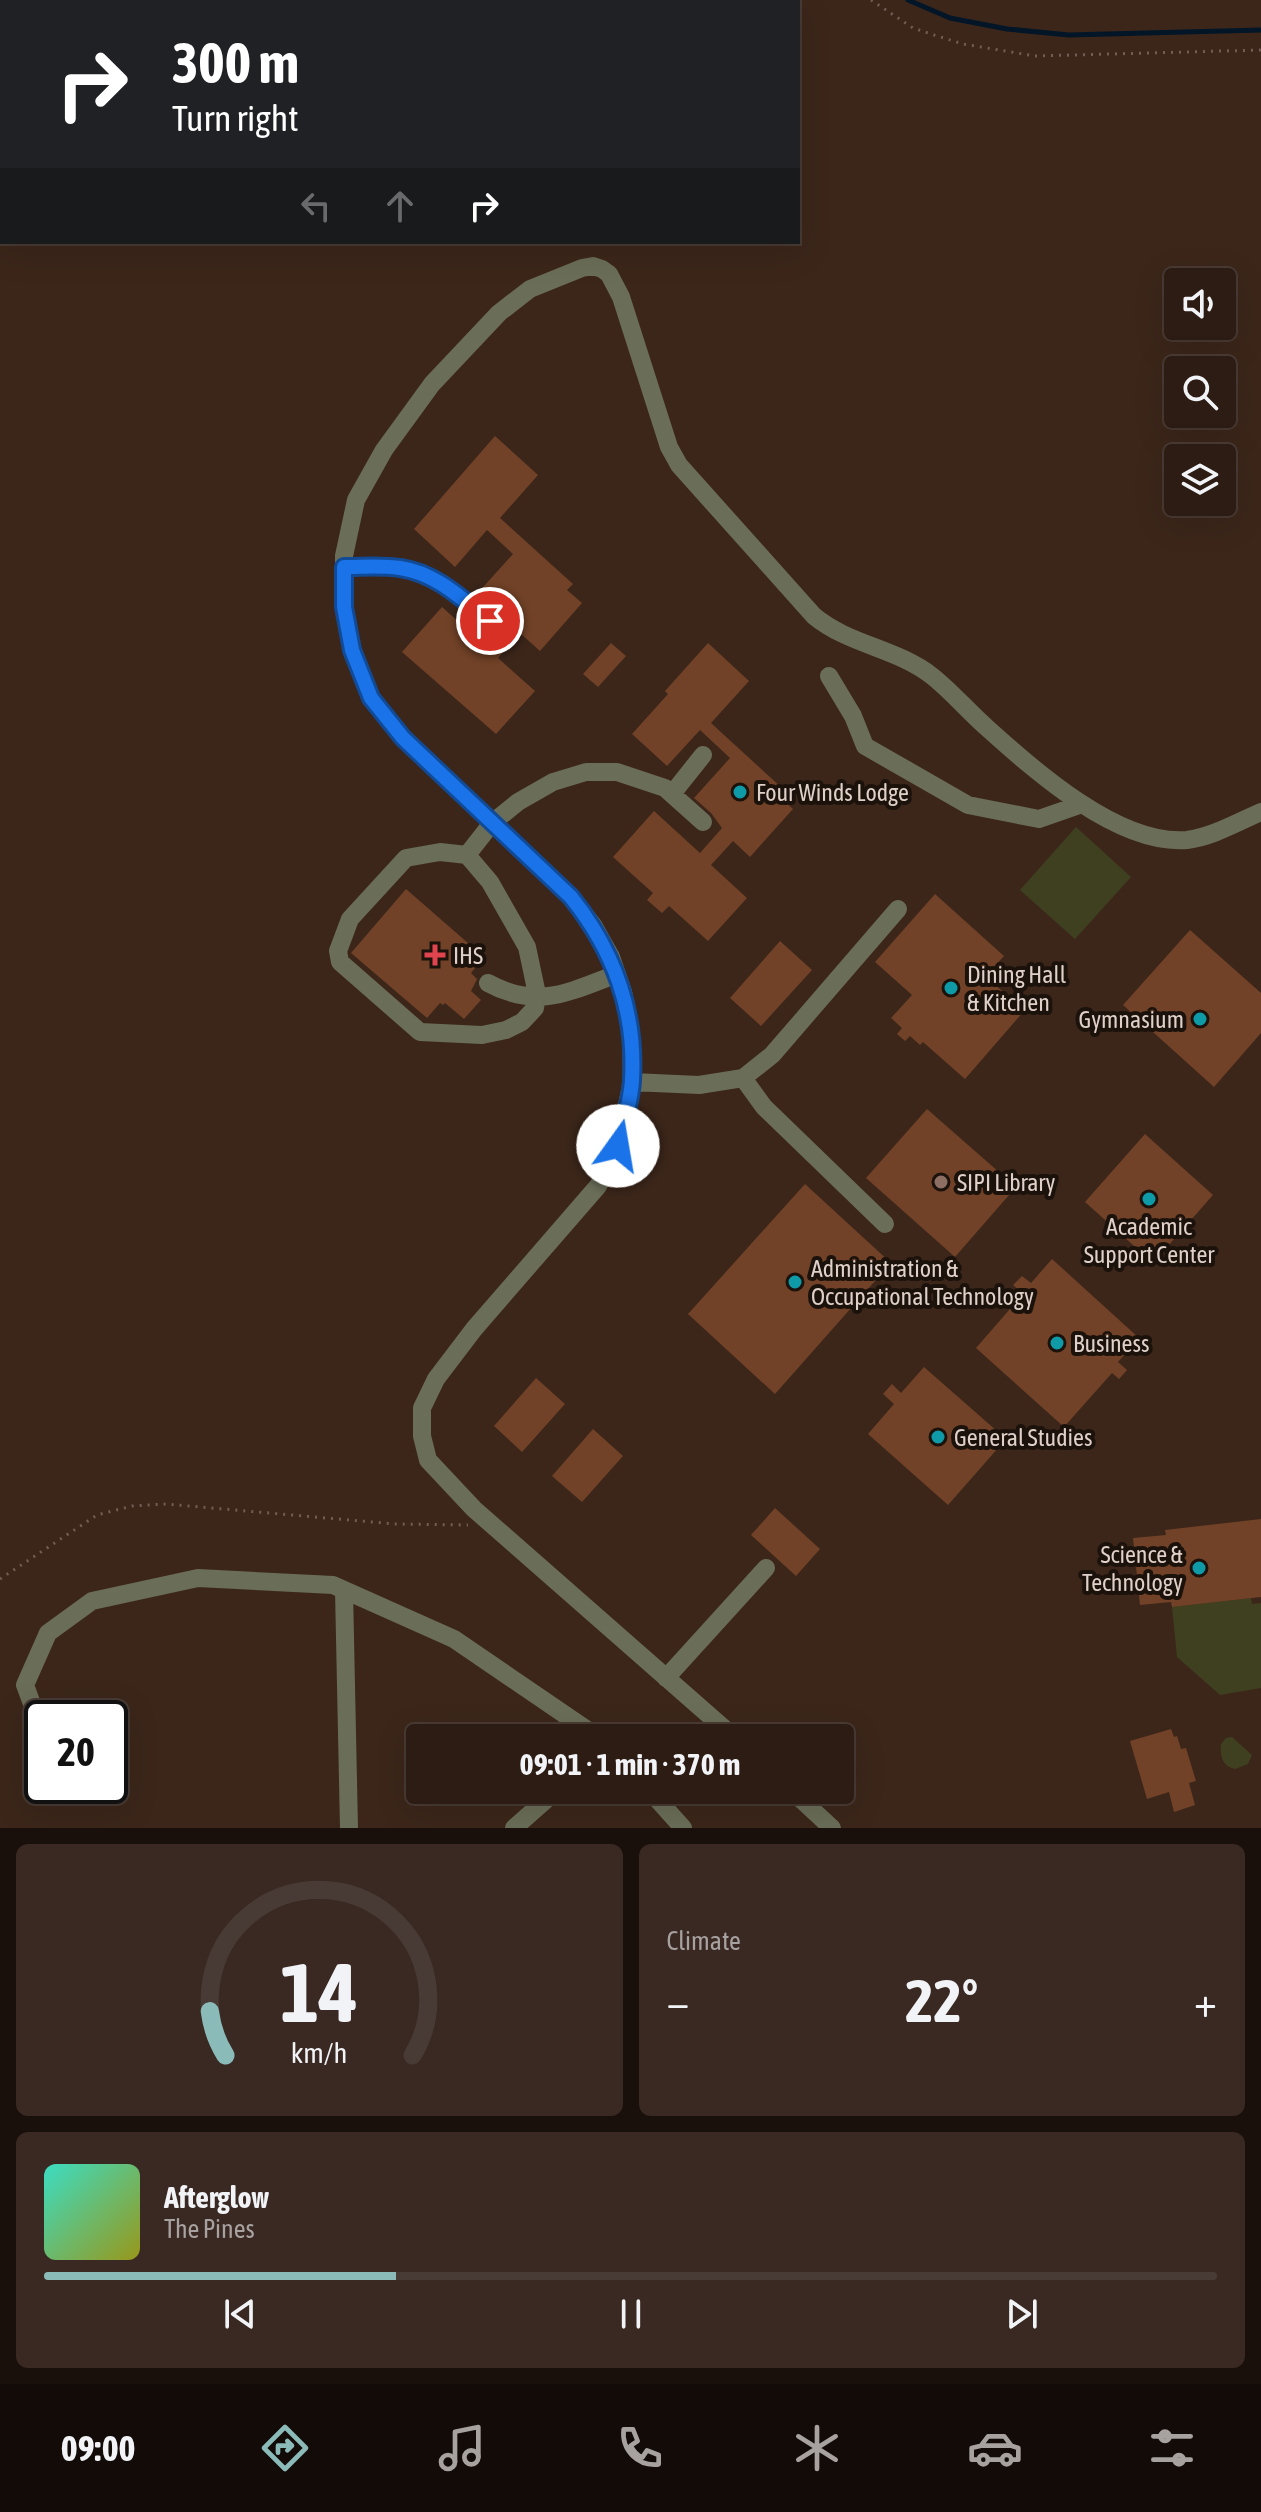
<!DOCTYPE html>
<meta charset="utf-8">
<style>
body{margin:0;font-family:"Asap Condensed",sans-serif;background:#392922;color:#f1f3f6;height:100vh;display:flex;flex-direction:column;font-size:30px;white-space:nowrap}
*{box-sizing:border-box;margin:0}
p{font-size:26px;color:#a7a1a0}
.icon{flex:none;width:44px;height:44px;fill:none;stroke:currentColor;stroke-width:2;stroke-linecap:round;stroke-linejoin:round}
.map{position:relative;height:1828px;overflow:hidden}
.details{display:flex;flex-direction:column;gap:16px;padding:16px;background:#190f0b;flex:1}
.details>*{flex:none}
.hud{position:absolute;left:0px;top:0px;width:800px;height:244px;box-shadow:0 8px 32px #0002,0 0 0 2px #483a34;background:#202124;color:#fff;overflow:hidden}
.buttons{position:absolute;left:1164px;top:268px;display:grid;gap:16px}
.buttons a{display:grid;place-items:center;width:72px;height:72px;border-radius:8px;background:#2d1c14;box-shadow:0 8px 32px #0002,0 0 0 2px #483a34;font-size:40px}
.speed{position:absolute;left:24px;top:1700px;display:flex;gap:16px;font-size:40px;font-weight:700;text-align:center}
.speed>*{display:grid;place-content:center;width:104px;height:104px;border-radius:50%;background:#2d1c14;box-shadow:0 8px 32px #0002,0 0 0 2px #483a34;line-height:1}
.speed .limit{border:4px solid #111;border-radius:12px;background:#fff;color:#111}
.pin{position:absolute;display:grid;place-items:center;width:68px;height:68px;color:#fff;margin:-34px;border:4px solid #fff;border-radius:50%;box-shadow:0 2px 8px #0007}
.me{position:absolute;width:88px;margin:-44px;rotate:13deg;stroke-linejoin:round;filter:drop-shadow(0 0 6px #0008)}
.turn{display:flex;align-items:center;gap:28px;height:168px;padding:0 40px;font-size:36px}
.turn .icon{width:104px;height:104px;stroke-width:2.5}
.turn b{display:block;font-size:56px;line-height:68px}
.lanes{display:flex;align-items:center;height:76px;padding:0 40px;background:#0003;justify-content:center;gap:40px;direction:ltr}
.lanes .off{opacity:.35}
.big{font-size:60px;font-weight:700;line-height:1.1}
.details .tile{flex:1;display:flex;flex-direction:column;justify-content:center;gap:12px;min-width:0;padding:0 28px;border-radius:12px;background:#392922}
.details .dial{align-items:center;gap:0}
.dial svg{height:208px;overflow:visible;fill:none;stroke:#483a34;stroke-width:7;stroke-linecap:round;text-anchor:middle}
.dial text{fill:#f1f3f6;stroke:none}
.song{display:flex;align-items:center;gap:24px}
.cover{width:96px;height:96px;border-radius:12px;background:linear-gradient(135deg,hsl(170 70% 55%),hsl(60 70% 35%))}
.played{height:8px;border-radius:4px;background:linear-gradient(90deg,#8bbbb9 30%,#483a34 30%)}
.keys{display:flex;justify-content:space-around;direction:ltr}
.heat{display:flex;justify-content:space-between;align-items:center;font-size:44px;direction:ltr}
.details .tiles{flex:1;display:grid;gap:16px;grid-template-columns:1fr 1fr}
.tile:last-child{grid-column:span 2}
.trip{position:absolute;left:406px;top:1724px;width:448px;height:80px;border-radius:8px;background:#2d1c14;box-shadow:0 8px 32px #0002,0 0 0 2px #483a34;font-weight:700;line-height:80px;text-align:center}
.tab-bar{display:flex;height:128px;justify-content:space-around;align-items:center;background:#120b08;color:#a7a1a0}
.tab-bar .icon{width:56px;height:56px}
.tab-bar .active{color:#8bbbb9}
.tab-bar b{font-size:36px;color:#f1f3f6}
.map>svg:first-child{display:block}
.green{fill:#3f4020}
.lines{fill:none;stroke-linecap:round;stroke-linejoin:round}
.stream{stroke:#021628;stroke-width:5}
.building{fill:#714227}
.path{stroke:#715d53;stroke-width:3;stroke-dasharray:2 6;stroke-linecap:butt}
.minor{stroke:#6a6d57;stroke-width:18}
.route-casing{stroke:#114b97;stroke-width:20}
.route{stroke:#1a73e8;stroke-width:14}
.culture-dot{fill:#0f9aa8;stroke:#1c120c;stroke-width:3}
.health-dot{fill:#e0444e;stroke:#1c120c;stroke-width:3}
.education-dot{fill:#8d6e63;stroke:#1c120c;stroke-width:3}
.labels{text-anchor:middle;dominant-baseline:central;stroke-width:8;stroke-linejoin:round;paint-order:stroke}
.poi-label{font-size:24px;fill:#dfd0c9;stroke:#1c120c;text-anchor:start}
</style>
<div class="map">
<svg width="1261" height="1828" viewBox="0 0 1261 1828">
<rect width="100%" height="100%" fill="#3c261a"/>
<path class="green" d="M1076 827 1131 877 1075 939 1020 890Z
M1251 1598 1252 1604 1261 1603V1688L1220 1695 1177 1657 1172 1607Z
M1232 1737 1252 1755 1248 1764 1235 1769C1222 1766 1220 1756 1221 1744L1226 1738Z"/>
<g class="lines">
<path class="stream" d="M908 0 950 18 1007 29 1069 35 1261 30"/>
</g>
<path class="building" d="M495 436 538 475 500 518 573 584 567 590 582 603 540 651 520 633 498 658 535 691 496 734 402 652 442 607 486 646 507 623 476 595 513 554 487 530 455 567 414 529Z
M611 643 626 656 598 687 583 674Z
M708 643 749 681 711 723 783 789 778 795 793 809 750 857 733 841 711 865 747 898 708 941 669 906 662 913 647 900 653 893 613 857 654 811 700 853 722 828 711 813 694 798 730 758 700 730 667 766 632 734 668 694 665 691Z
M406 889 484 957 471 973 477 979 471 991 481 1000 464 1019 445 1003 443 1005 440 1003 427 1018 351 953Z
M935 894 1004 956 992 969 997 974 991 981 1024 1011 965 1079 923 1042 920 1045 910 1036 905 1041 897 1034 902 1028 891 1018 912 995 875 962Z
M1190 930 1261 993V1033L1214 1087 1123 1005Z
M780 941 812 970 761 1026 730 998Z
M927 1109 1016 1187 955 1257 866 1178Z
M1145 1134 1213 1195 1153 1263 1085 1202Z
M805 1184 891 1263 775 1394 688 1314Z
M1052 1259 1139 1338 1118 1362 1127 1370 1119 1379 1112 1373 1064 1427 976 1348 1023 1294 1013 1285 1022 1276 1031 1283Z
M924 1367 1006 1439 948 1505 868 1434 894 1404 883 1394 892 1384 901 1393Z
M536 1378 565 1404 522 1452 494 1426Z
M593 1429 623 1456 582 1502 552 1476Z
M775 1508 820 1549 796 1576 751 1535Z
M1261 1519V1597L1172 1607 1171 1602 1140 1605 1133 1538 1166 1535 1165 1530Z
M1171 1729 1174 1737 1177 1736 1181 1749 1186 1748 1196 1781 1189 1783 1195 1805 1174 1812 1169 1792 1147 1799 1130 1741Z"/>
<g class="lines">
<path class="path" d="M871 0 913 28 934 35 963 44 1035 56 1261 50
M0 1579 97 1515 132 1506 166 1504 395 1524 468 1525"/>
<path class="minor" d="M501 2 502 0
M0 112H2
M344 567C362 567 382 565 400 568 436 574 462 599 490 621
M829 676 853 716 865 746 968 805 1039 819 1082 804
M672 794 703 755
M467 855 490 882 527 947 537 994 535 1008 522 1022 506 1030 482 1035 420 1032 340 962 338 951 350 919 406 858 440 852 467 855 492 823 518 802 553 782 586 772H617L665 788 703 822
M488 983C537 1010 569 992 617 974
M743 1078 764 1107 885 1224
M632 1082 699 1085 743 1078 772 1055 898 909
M344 1590 349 1828
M666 1678 766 1568
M42 1731 25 1685 48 1633 92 1601 198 1578 333 1585 454 1639 599 1738
M735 1738 474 1509 428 1460 422 1436V1408L436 1379 474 1329 598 1186 618 1146 632 1082 631 1032 623 992 611 957 593 925 571 897 403 738 371 698 352 650 344 607V556L356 500 384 450 432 384 499 313 530 289 582 268 593 266 602 269 609 274 621 297 669 447 679 465 814 616C849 645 896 648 932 676 951 691 967 710 985 726 1034 770 1118 846 1187 840 1212 837 1238 822 1261 812
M649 1790 683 1828
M791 1790 832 1828
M514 1828 557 1790"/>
</g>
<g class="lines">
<g class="route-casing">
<path id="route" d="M490 621C462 599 436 573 400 568 382 565 362 567 344 567V607L352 650 371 698 403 738 571 897C614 951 636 1010 632 1080 631 1101 623 1125 618 1146"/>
</g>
<use href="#route" class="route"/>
</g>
<g class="culture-dot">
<circle cx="740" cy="792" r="8"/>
<circle cx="951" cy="988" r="8"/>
<circle cx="1200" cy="1019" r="8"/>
<circle cx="1149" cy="1199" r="8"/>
<circle cx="795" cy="1282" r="8"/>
<circle cx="1057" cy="1343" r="8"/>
<circle cx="938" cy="1437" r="8"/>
<circle cx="1199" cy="1568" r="8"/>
</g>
<path class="health-dot" d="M431 943h8v8h8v8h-8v8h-8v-8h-8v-8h8z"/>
<circle class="education-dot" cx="941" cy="1182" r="8"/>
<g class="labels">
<g class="poi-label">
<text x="756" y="792">Four Winds Lodge</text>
<text x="453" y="955">IHS</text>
<text x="967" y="974">Dining Hall<tspan x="967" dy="28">&amp; Kitchen</tspan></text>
<text x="1184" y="1019" text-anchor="end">Gymnasium</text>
<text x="957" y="1182">SIPI Library</text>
<text x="1149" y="1226" text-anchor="middle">Academic<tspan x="1149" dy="28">Support Center</tspan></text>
<text x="811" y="1268">Administration &amp;<tspan x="811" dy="28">Occupational Technology</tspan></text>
<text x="1073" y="1343">Business</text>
<text x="954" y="1437">General Studies</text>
<text x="1183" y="1554" text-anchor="end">Science &amp;<tspan x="1183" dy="28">Technology</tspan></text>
</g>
</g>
</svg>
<div class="buttons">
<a><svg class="icon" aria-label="sound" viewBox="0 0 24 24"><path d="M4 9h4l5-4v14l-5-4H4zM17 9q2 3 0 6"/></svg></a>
<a><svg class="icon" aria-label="search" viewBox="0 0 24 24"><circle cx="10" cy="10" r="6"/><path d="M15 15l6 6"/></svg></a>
<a><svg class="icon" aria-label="layers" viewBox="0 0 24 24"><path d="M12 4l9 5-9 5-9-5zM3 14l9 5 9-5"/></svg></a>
</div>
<div class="speed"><div class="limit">20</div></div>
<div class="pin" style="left:490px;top:621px;background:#d93025"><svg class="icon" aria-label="arrive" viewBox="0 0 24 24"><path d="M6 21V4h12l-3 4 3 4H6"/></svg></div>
<svg class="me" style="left:618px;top:1146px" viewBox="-20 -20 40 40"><circle r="19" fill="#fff"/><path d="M0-13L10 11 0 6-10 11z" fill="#1a73e8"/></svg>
<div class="trip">09:01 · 1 min · 370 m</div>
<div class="hud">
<div class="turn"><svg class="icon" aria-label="right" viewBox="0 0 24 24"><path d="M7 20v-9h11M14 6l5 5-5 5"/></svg><div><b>300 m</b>Turn right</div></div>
<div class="lanes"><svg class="icon off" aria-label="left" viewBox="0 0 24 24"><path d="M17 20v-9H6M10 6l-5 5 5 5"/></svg><svg class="icon off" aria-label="ahead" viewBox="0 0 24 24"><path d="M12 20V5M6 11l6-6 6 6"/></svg><svg class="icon" aria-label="right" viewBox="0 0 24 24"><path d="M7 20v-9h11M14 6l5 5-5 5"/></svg></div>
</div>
</div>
<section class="details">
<div class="tiles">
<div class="tile dial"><svg viewBox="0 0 100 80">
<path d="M14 69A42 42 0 1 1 86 69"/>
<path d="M14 69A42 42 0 0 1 8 52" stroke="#8bbbb9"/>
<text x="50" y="56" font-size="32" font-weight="700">14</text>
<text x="50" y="72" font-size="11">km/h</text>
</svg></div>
<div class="tile"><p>Climate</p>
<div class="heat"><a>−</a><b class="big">22°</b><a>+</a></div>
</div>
<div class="tile">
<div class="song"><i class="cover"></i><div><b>Afterglow</b><p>The Pines</p></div></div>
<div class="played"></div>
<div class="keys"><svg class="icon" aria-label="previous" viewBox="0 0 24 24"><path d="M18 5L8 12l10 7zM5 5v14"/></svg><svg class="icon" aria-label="pause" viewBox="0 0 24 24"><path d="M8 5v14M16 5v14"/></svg><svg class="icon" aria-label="next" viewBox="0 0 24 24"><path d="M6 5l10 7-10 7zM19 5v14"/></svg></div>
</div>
</div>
</section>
<nav class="tab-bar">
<b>09:00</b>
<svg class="icon active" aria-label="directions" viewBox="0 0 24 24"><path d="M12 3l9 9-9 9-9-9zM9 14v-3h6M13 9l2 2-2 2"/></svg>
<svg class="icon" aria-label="music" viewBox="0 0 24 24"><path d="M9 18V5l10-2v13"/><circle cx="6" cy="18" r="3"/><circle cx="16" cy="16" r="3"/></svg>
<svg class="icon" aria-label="phone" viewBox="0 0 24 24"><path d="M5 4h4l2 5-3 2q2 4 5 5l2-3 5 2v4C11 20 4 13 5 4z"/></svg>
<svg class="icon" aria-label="climate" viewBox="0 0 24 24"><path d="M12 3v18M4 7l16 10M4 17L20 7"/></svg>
<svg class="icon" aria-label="car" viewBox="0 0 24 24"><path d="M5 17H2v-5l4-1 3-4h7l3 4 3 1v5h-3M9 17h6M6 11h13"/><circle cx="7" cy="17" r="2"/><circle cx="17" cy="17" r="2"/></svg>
<svg class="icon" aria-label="filters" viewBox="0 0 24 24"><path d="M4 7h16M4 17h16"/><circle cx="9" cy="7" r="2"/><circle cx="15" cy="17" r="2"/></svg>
</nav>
